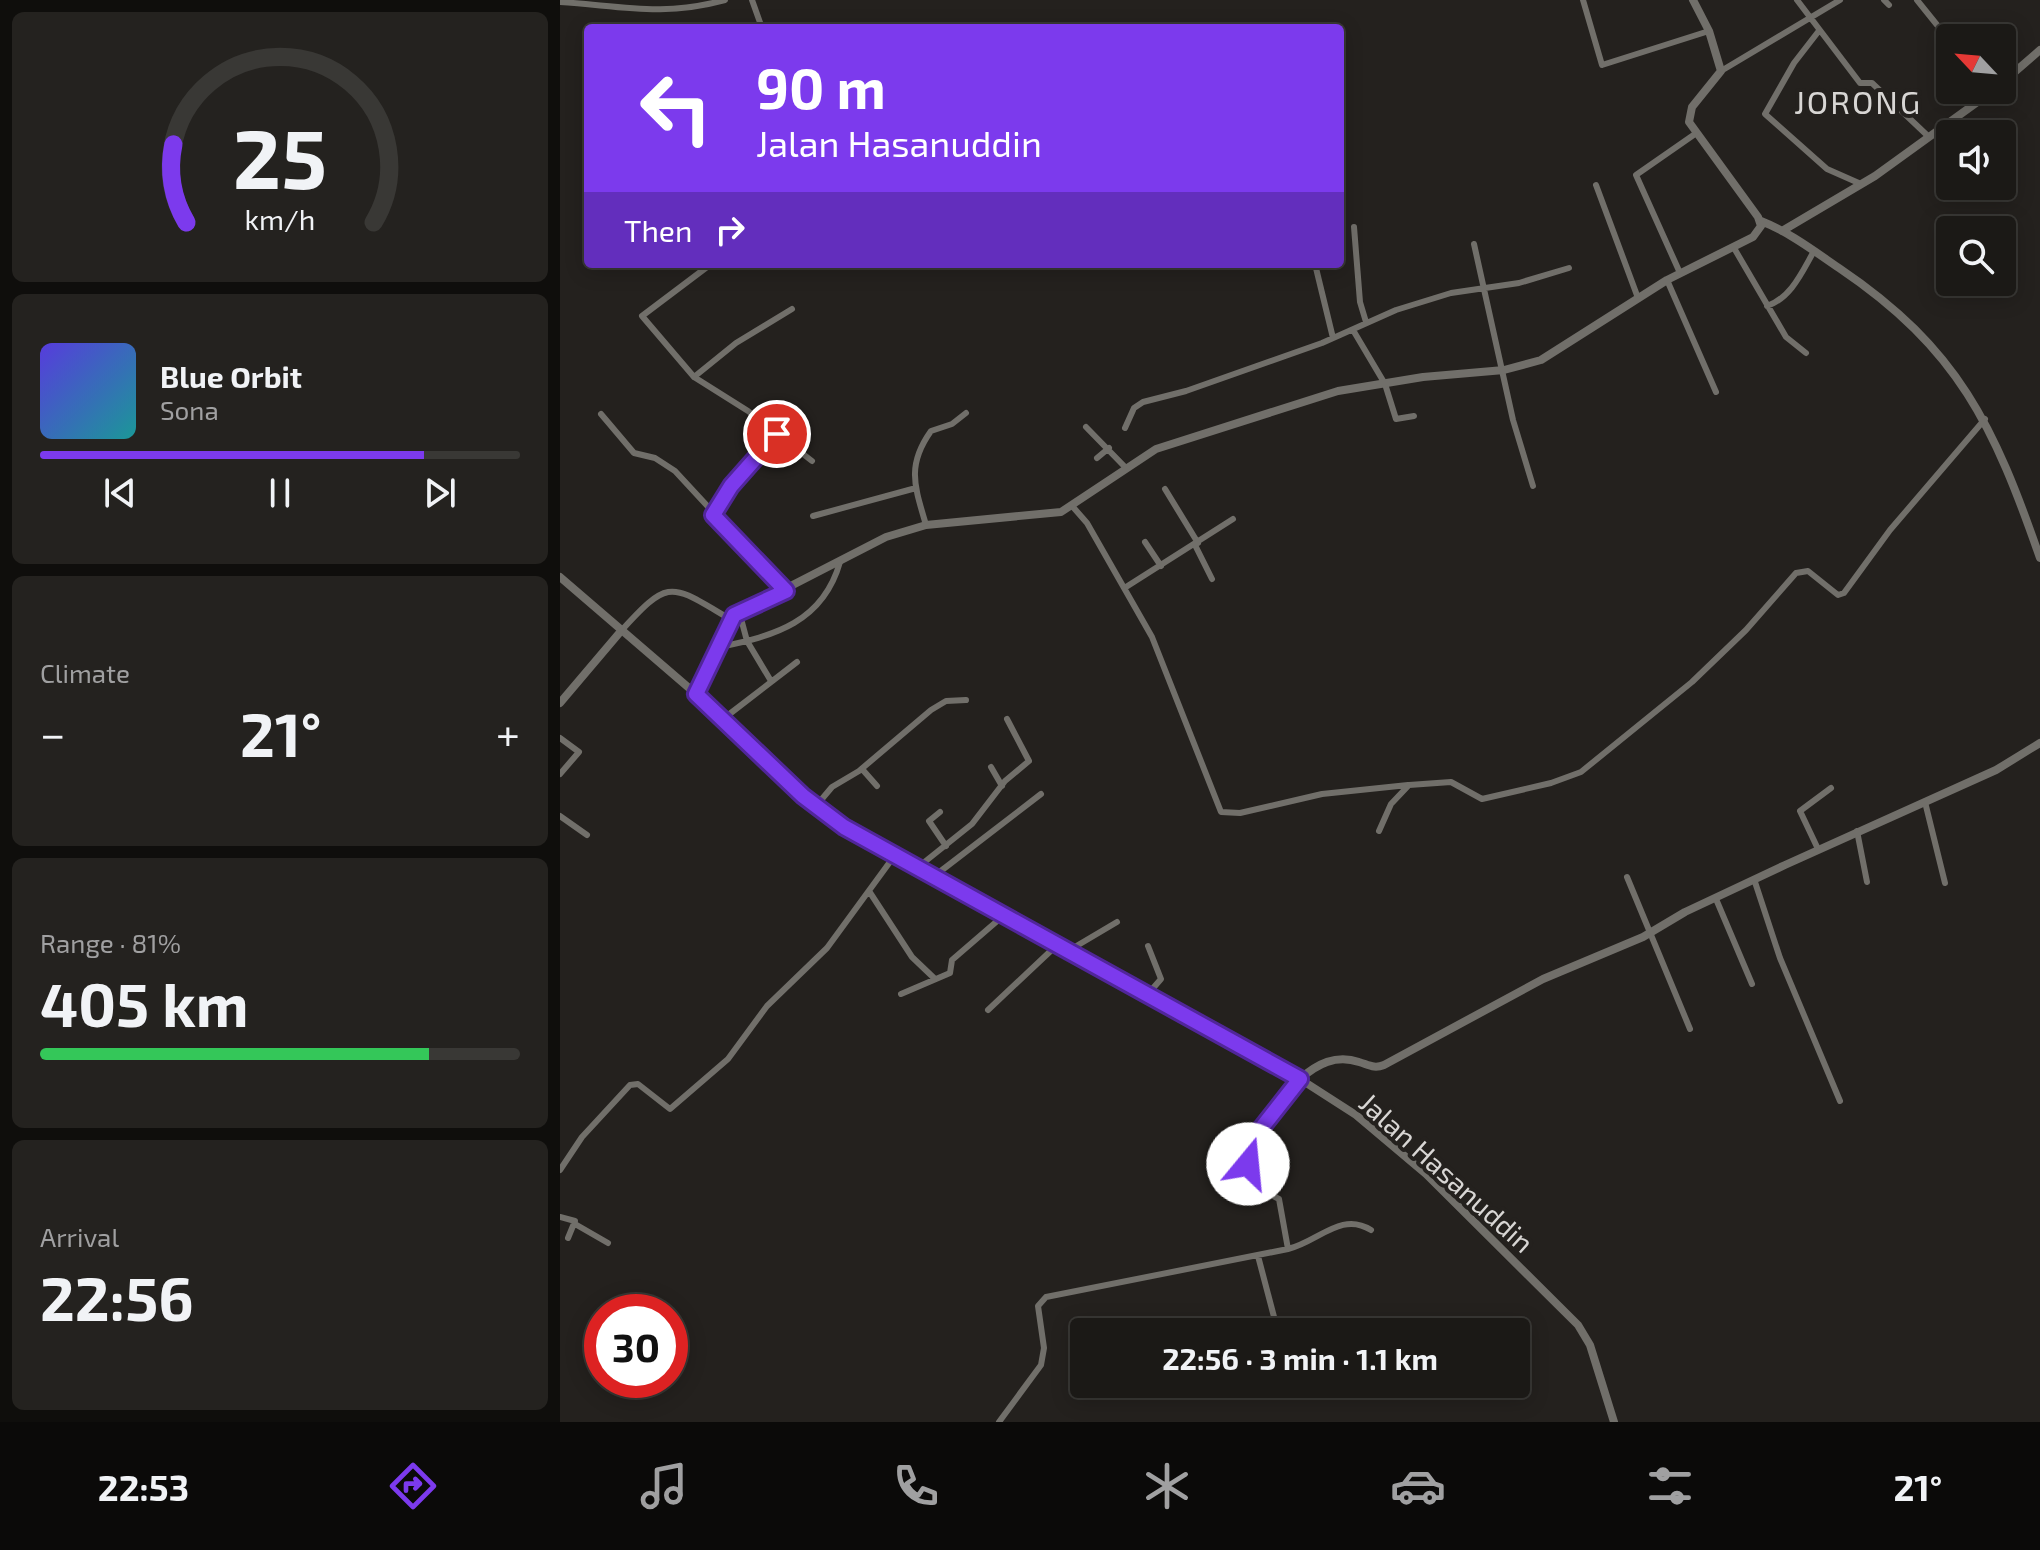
<!DOCTYPE html>
<meta charset="utf-8">
<style>
body{margin:0;font-family:"Exo 2",sans-serif;background:#24221f;color:#f1f3f6;height:100vh;display:flex;flex-direction:column;font-size:30px;white-space:nowrap}
*{box-sizing:border-box;margin:0}
p{font-size:26px;color:#a0a0a1}
.icon{flex:none;width:44px;height:44px;fill:none;stroke:currentColor;stroke-width:2;stroke-linecap:round;stroke-linejoin:round}
.map{position:relative;flex:1;overflow:hidden}
.panel{display:flex;flex-direction:column;gap:12px;padding:12px;background:#0f0e0c;width:560px}
.panel>*{flex:none}
.banner{position:absolute;left:24px;top:24px;width:760px;height:244px;border-radius:8px;box-shadow:0 4px 20px #0003,0 0 0 2px #393835;background:#7c3aed;color:#fff;overflow:hidden}
.needle{width:52px;rotate:296deg}
.fabs{position:absolute;left:1376px;top:24px;display:grid;gap:16px}
.fabs a{display:grid;place-items:center;width:80px;height:80px;border-radius:8px;background:#1b1916;box-shadow:0 4px 20px #0003,0 0 0 2px #393835;font-size:40px}
.speed{position:absolute;left:24px;top:1294px;display:flex;gap:16px;font-size:40px;font-weight:700;text-align:center}
.speed>*{display:grid;place-content:center;width:104px;height:104px;border-radius:50%;background:#1b1916;box-shadow:0 4px 20px #0003,0 0 0 2px #393835;line-height:1}
.speed .limit{border:12px solid #d22;background:#fff;color:#111}
.pin{position:absolute;display:grid;place-items:center;width:68px;height:68px;color:#fff;margin:-34px;border:4px solid #fff;border-radius:50%;box-shadow:0 2px 8px #0007}
.me{position:absolute;width:88px;margin:-44px;rotate:17deg;stroke-linejoin:round;filter:drop-shadow(0 0 6px #0008)}
.turn{display:flex;align-items:center;gap:28px;height:168px;padding:0 40px;font-size:36px}
.turn .icon{width:104px;height:104px;stroke-width:2.5}
.turn b{display:block;font-size:56px;line-height:68px}
.then{display:flex;align-items:center;height:76px;padding:0 40px;background:#0003;gap:16px;font-size:30px}
.big{font-size:60px;font-weight:700;line-height:1.1}
.panel .widget{flex:1;display:flex;flex-direction:column;justify-content:center;gap:12px;min-width:0;padding:0 28px;border-radius:12px;background:#24221f}
.panel .dial{align-items:center;gap:0}
.dial svg{height:208px;overflow:visible;fill:none;stroke:#393835;stroke-width:7;stroke-linecap:round;text-anchor:middle}
.dial text{fill:#f1f3f6;stroke:none}
.song{display:flex;align-items:center;gap:24px}
.cover{width:96px;height:96px;border-radius:12px;background:linear-gradient(135deg,hsl(250 70% 55%),hsl(180 70% 35%))}
.played{height:8px;border-radius:4px;background:linear-gradient(90deg,#7c3aed 80%,#393835 80%)}
.keys{display:flex;justify-content:space-around;direction:ltr}
.heat{display:flex;justify-content:space-between;align-items:center;font-size:44px;direction:ltr}
.charge{height:12px;border-radius:6px;background:linear-gradient(90deg,#34c759 81%,#393835 0)}
.trip{position:absolute;left:510px;top:1318px;width:460px;height:80px;border-radius:8px;background:#1b1916;box-shadow:0 4px 20px #0003,0 0 0 2px #393835;font-weight:700;line-height:80px;text-align:center}
.tabs{display:flex;height:128px;justify-content:space-around;align-items:center;background:#0b0a09;color:#a0a0a1}
.tabs .icon{width:56px;height:56px}
.tabs .selected{color:#7c3aed}
.tabs b{font-size:36px;color:#f1f3f6}
main{display:flex;flex:1;min-height:0}
.map>svg:first-child{display:block}
.lines{fill:none;stroke-linecap:round;stroke-linejoin:round}
.minor{stroke:#716f6a;stroke-width:6}
.tertiary{stroke:#716f6a;stroke-width:8}
.route-casing{stroke:#51269a;stroke-width:20}
.route{stroke:#7c3aed;stroke-width:14}
.labels{text-anchor:middle;dominant-baseline:central;stroke-width:8;stroke-linejoin:round;paint-order:stroke}
.street-label{font-size:28px;fill:#d8d6d4;stroke:#24211e}
.quarter-label{font-size:32px;letter-spacing:2px;fill:#d8d6d4;stroke:#24211e}
</style>
<main>
<section class="panel">
<div class="widget dial"><svg viewBox="0 0 100 80">
<path d="M14 69A42 42 0 1 1 86 69"/>
<path d="M14 69A42 42 0 0 1 9 39" stroke="#7c3aed"/>
<text x="50" y="56" font-size="32" font-weight="700">25</text>
<text x="50" y="72" font-size="11">km/h</text>
</svg></div>
<div class="widget">
<div class="song"><i class="cover"></i><div><b>Blue Orbit</b><p>Sona</p></div></div>
<div class="played"></div>
<div class="keys"><svg class="icon" aria-label="previous" viewBox="0 0 24 24"><path d="M18 5L8 12l10 7zM5 5v14"/></svg><svg class="icon" aria-label="pause" viewBox="0 0 24 24"><path d="M8 5v14M16 5v14"/></svg><svg class="icon" aria-label="next" viewBox="0 0 24 24"><path d="M6 5l10 7-10 7zM19 5v14"/></svg></div>
</div>
<div class="widget"><p>Climate</p>
<div class="heat"><a>−</a><b class="big">21°</b><a>+</a></div>
</div>
<div class="widget"><p>Range · 81%</p><b class="big">405 km</b><div class="charge"></div></div>
<div class="widget"><p>Arrival</p><b class="big">22:56</b></div>
</section>
<div class="map">
<svg width="1480" height="1422" viewBox="0 0 1480 1422">
<rect width="100%" height="100%" fill="#24211e"/>
<g class="lines">
<path class="minor" d="M192 0 202 28
M1023 0 1042 65 1149 31
M1237 0 1300 83H1312L1369 137
M1324 0 1329 5
M1357 0 1390 41
M0 2C62 6 102 17 165 0
M1258 32 1234 63 1205 114 1267 169 1301 184
M1161 71 1280 0
M1036 185 1078 298
M794 227 800 302 806 322
M914 244 953 420 973 486
M1174 248 1226 337 1246 353
M151 264 82 316 134 377 188 411 252 461
M755 264 773 338
M1120 273 1076 175 1135 134
M1107 280 1156 392
M1207 306C1231 298 1242 272 1254 251
M793 330 825 384 836 419 854 416
M134 377 176 343 232 309
M41 414 74 453 95 458 115 471 226 591
M526 427 565 467
M565 428 574 408 583 402 626 391 762 343 836 310 891 293 959 283 1009 268
M537 458 549 448
M605 489 638 543
M513 507 527 523 592 637 661 812 680 813 762 794 848 785
M153 515 171 486 217 434
M253 516 356 488
M366 525C355 487 346 466 371 431L392 424 406 413
M585 542 601 566
M635 545 652 579
M566 587 673 519
M179 611 187 641 211 681
M61 631C110 577 110 584 170 619
M159 647C215 636 263 622 280 562
M163 719 237 662
M0 738 19 752 0 774
M431 767 442 786
M302 769 317 786
M1365 802 1385 883
M256 806 272 787 299 771 371 710 386 701 406 700
M380 812 369 821 386 846
M0 816 27 835
M819 831 831 804 849 785 891 782 922 799 991 783 1021 772 1132 682 1186 630 1236 573 1248 571 1278 595 1284 593 1330 530 1425 419
M1297 831 1307 882
M1258 849 1240 811 1271 788
M357 868 412 824 445 781 469 761 447 719
M373 877 481 794
M1067 877 1130 1029
M1194 879 1220 958 1280 1101
M309 891 352 957 374 978
M1156 899 1192 984
M508 951 557 922
M341 994 390 973 392 960 443 916
M588 994 601 979 588 946
M428 1010 497 945
M0 1170 22 1137 70 1085 78 1084 110 1109 168 1059 207 1006 267 948 335 855
M0 1217 15 1221 8 1238
M15 1224 48 1243
M728 1249C758 1242 781 1211 811 1230
M698 1256 718 1332
M439 1422 481 1365 484 1348 478 1306 486 1297 728 1249 719 1199 694 1186 687 1151 712 1111 740 1079"/>
<path class="tertiary" d="M1442 83 1480 50
M1201 221C1229 232 1254 251 1279 268 1399 349 1434 426 1480 558
M1222 231 1315 176 1434 90
M0 577 136 694 243 796 284 827 740 1079 796 1115 866 1174 1018 1325 1030 1345 1054 1422
M136 694 174 615 326 537 366 525 501 512 596 449 778 391 863 377 944 370 981 360 1107 280 1193 237 1201 226 1198 217 1129 122 1132 107 1161 71 1149 31 1133 0
M0 703 61 631
M740 1079C757 1064 776 1054 799 1062 809 1065 814 1069 824 1065L983 979 1083 937 1125 912 1225 865 1436 770 1480 743"/>
</g>
<g class="lines">
<g class="route-casing">
<path id="route" d="M217 434 171 486 153 515 226 591 174 615 136 694 243 796 284 827 740 1079 692 1140 687 1151 688 1164"/>
</g>
<use href="#route" class="route"/>
</g>
<g class="labels">
<g class="street-label">
<text transform="translate(887 1172) rotate(42)">Jalan Hasanuddin</text>
</g>
<g class="quarter-label">
<text x="1298" y="101">JORONG</text>
</g>
</g>
</svg>
<div class="fabs">
<a><svg class="needle" viewBox="-14 -14 28 28"><path d="M0-13l5 13h-10z" fill="#e53935"/><path d="M0 13l5-13h-10z" fill="#a0a0a1"/></svg></a>
<a><svg class="icon" aria-label="sound" viewBox="0 0 24 24"><path d="M4 9h4l5-4v14l-5-4H4zM17 9q2 3 0 6"/></svg></a>
<a><svg class="icon" aria-label="search" viewBox="0 0 24 24"><circle cx="10" cy="10" r="6"/><path d="M15 15l6 6"/></svg></a>
</div>
<div class="speed"><div class="limit">30</div></div>
<div class="pin" style="left:217px;top:434px;background:#d93025"><svg class="icon" aria-label="arrive" viewBox="0 0 24 24"><path d="M6 21V4h12l-3 4 3 4H6"/></svg></div>
<svg class="me" style="left:688px;top:1164px" viewBox="-20 -20 40 40"><circle r="19" fill="#fff"/><path d="M0-13L10 11 0 6-10 11z" fill="#7c3aed"/></svg>
<div class="trip">22:56 · 3 min · 1.1 km</div>
<div class="banner">
<div class="turn"><svg class="icon" aria-label="left" viewBox="0 0 24 24"><path d="M17 20v-9H6M10 6l-5 5 5 5"/></svg><div><b>90 m</b>Jalan Hasanuddin</div></div>
<div class="then">Then<svg class="icon" aria-label="right" viewBox="0 0 24 24"><path d="M7 20v-9h11M14 6l5 5-5 5"/></svg></div>
</div>
</div>
</main>
<nav class="tabs">
<b>22:53</b>
<svg class="icon selected" aria-label="directions" viewBox="0 0 24 24"><path d="M12 3l9 9-9 9-9-9zM9 14v-3h6M13 9l2 2-2 2"/></svg>
<svg class="icon" aria-label="music" viewBox="0 0 24 24"><path d="M9 18V5l10-2v13"/><circle cx="6" cy="18" r="3"/><circle cx="16" cy="16" r="3"/></svg>
<svg class="icon" aria-label="phone" viewBox="0 0 24 24"><path d="M5 4h4l2 5-3 2q2 4 5 5l2-3 5 2v4C11 20 4 13 5 4z"/></svg>
<svg class="icon" aria-label="climate" viewBox="0 0 24 24"><path d="M12 3v18M4 7l16 10M4 17L20 7"/></svg>
<svg class="icon" aria-label="car" viewBox="0 0 24 24"><path d="M5 17H2v-5l4-1 3-4h7l3 4 3 1v5h-3M9 17h6M6 11h13"/><circle cx="7" cy="17" r="2"/><circle cx="17" cy="17" r="2"/></svg>
<svg class="icon" aria-label="filters" viewBox="0 0 24 24"><path d="M4 7h16M4 17h16"/><circle cx="9" cy="7" r="2"/><circle cx="15" cy="17" r="2"/></svg>
<b>21°</b>
</nav>
